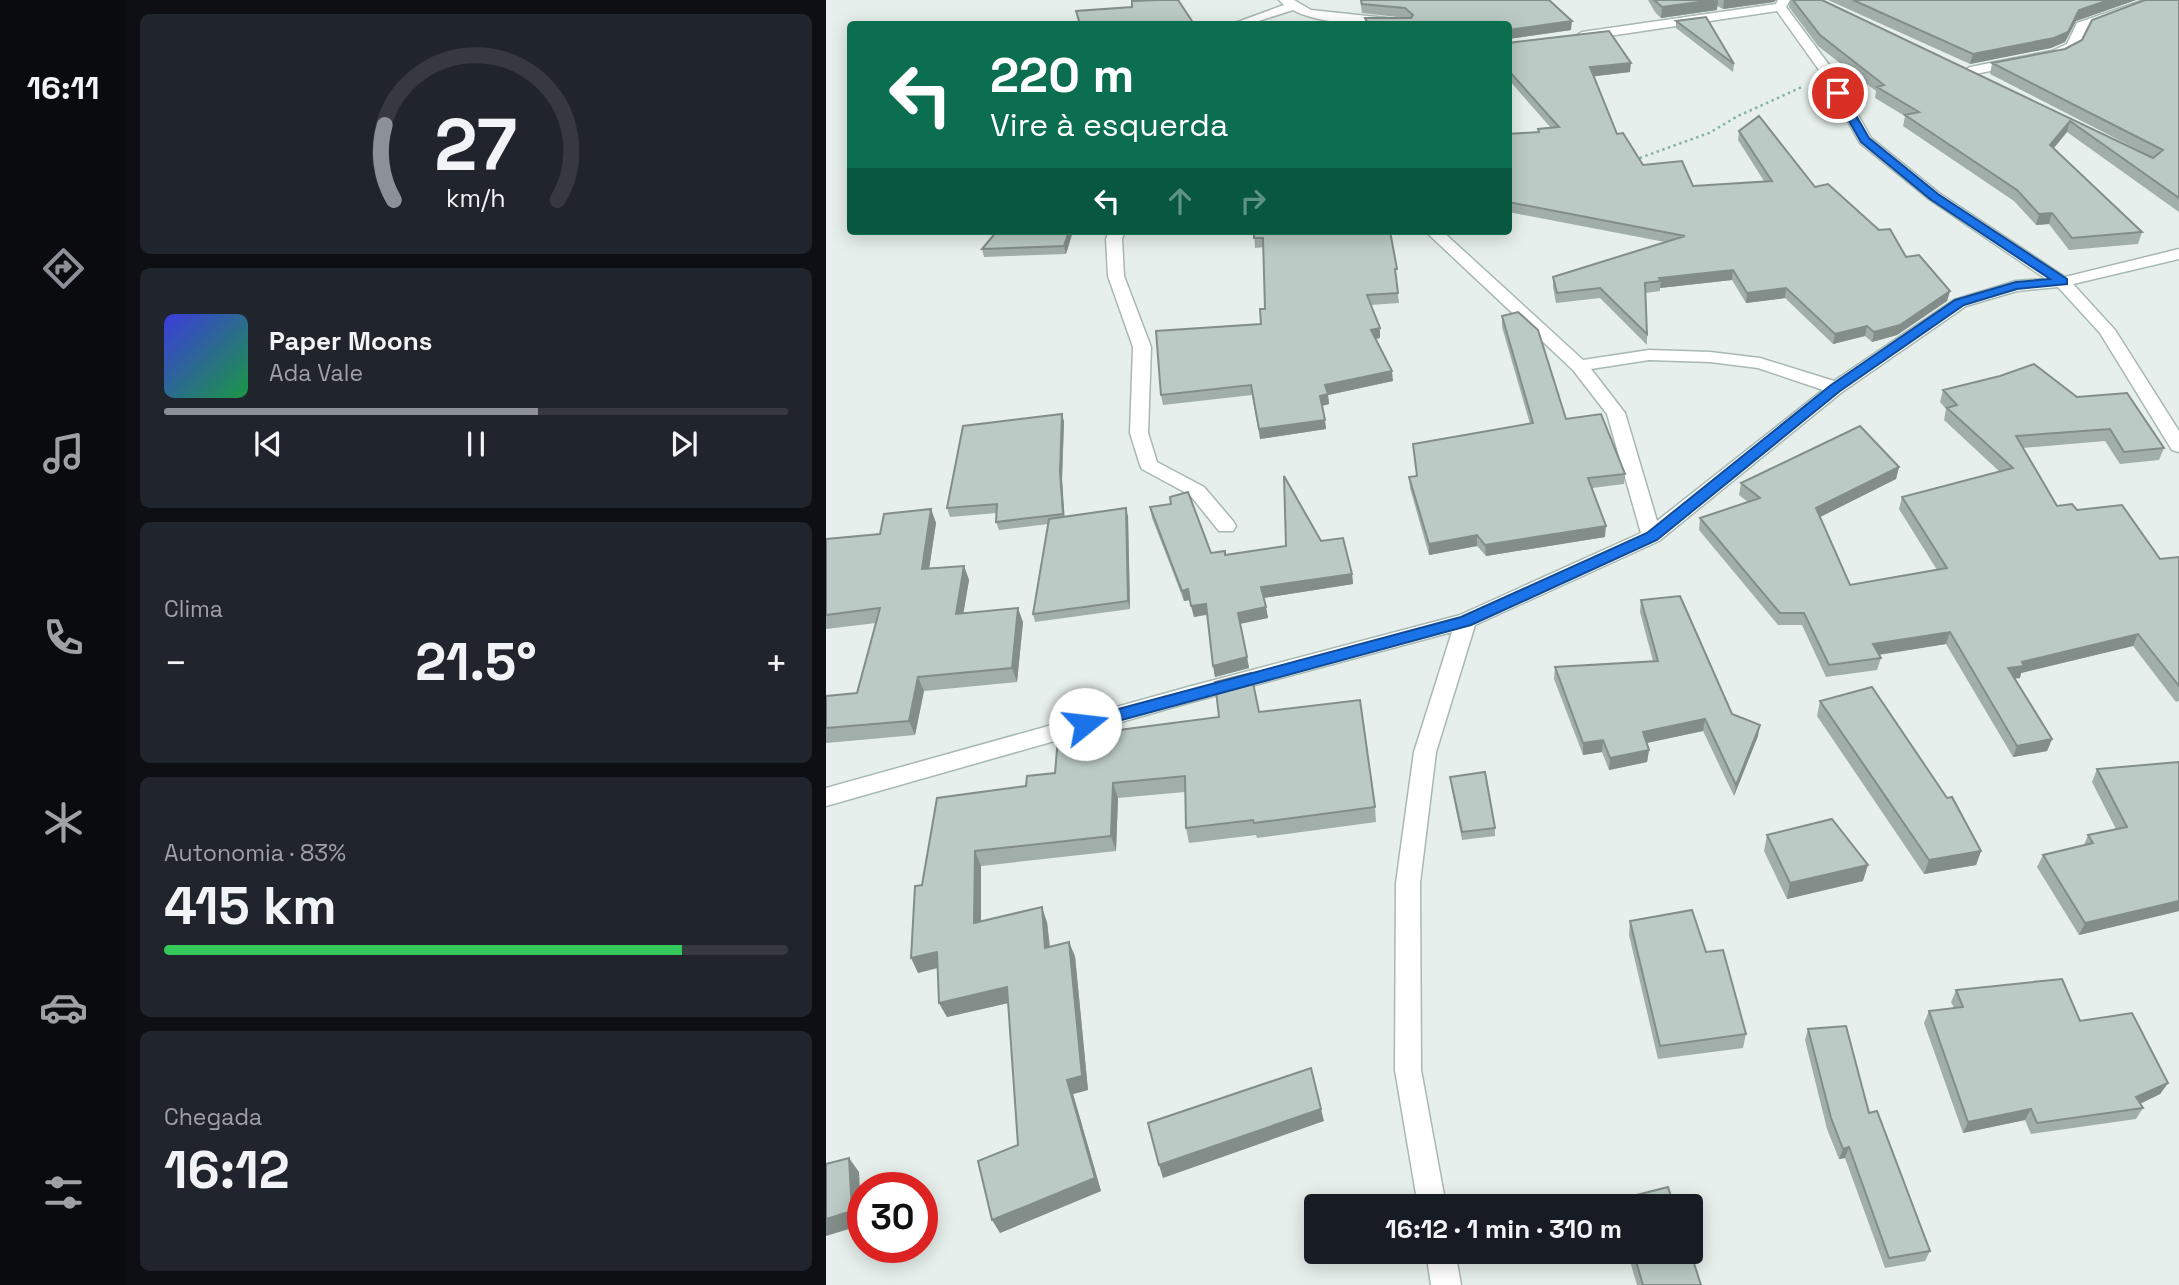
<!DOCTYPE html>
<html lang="pt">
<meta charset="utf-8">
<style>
body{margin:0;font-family:"Space Grotesk",sans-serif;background:#20242c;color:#f1f3f6;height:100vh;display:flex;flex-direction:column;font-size:26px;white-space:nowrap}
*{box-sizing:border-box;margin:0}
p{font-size:23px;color:#9ea1a6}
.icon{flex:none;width:38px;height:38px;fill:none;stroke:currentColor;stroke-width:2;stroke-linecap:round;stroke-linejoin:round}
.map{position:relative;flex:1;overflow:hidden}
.panel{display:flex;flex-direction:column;gap:14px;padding:14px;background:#0d0f14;width:700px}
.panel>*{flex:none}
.hud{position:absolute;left:21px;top:21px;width:665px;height:214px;border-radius:7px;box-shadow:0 4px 18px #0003;background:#0b6e4f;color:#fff;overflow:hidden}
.speed{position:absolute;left:21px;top:1172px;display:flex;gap:14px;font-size:35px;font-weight:700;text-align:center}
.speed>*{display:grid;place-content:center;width:91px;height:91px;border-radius:50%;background:#171b24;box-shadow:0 4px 18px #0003;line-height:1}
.speed .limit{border:10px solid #d22;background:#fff;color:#111}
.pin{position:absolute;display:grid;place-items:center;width:60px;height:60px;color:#fff;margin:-30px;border:4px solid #fff;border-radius:50%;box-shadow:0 2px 7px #0007}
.me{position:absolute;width:77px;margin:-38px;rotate:74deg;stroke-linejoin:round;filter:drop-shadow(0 0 5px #0008)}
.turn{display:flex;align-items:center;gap:24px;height:147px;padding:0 28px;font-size:32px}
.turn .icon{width:91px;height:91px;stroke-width:2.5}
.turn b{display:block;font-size:49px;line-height:60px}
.lanes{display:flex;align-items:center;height:66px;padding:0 28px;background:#0003;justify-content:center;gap:35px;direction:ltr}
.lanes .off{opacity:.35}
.big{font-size:52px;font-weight:700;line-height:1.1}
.panel .card{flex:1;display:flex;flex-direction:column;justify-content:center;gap:10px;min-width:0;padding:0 24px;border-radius:10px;background:#20242c}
.panel .dial{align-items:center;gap:0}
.dial svg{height:182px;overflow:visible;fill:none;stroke:#363941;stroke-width:7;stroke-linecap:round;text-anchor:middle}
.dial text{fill:#f1f3f6;stroke:none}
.song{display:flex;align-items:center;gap:21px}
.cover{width:84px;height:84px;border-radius:10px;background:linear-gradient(135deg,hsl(240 70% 55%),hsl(140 70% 35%))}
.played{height:7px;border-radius:4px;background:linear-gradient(90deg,#8c9099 60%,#363941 60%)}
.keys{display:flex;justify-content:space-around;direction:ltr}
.heat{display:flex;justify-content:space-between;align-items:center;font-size:38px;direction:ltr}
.charge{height:10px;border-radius:5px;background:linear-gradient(90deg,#34c759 83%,#363941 0)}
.trip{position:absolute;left:478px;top:1194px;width:399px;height:70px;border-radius:7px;background:#171b24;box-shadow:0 4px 18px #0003;font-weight:700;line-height:70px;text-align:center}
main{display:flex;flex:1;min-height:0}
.dock{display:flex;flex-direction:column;width:126px;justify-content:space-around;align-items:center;background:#090b0e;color:#9ea1a6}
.dock .icon{width:49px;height:49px}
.dock .current{color:#8c9099}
.dock b{font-size:32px;color:#f1f3f6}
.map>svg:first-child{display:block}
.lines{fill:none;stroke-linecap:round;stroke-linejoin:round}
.street-casing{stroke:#a8b8b2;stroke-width:3}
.path{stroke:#86b3a5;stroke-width:2.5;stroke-dasharray:2.5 3.5;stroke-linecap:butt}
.street{fill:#fff;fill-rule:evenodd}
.wall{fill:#a1aea9}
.shaded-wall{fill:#838d89}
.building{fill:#bbcac4;stroke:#838d89;stroke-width:2}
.route{fill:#1a73e8;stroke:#114b97;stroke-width:2}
</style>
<main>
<nav class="dock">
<b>16:11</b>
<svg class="icon current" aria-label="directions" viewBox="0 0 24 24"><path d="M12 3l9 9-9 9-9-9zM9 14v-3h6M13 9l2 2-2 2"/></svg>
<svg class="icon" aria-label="music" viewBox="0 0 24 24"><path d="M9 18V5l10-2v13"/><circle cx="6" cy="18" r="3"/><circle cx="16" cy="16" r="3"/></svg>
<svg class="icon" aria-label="phone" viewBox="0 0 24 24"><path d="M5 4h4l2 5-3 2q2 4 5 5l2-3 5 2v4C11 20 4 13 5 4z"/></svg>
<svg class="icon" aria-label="climate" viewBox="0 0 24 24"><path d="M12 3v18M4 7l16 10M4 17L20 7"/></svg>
<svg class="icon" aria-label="car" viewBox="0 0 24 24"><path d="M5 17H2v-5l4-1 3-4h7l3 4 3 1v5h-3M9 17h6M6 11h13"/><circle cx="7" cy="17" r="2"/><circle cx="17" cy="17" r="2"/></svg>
<svg class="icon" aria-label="filters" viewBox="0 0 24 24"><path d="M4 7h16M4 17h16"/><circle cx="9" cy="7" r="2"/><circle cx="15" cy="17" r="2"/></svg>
</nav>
<section class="panel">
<div class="card dial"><svg viewBox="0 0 100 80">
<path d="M14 69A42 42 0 1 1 86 69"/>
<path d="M14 69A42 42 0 0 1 10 36" stroke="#8c9099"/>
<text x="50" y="56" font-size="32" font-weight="700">27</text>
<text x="50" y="72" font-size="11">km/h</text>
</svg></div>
<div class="card">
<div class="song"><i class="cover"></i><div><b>Paper Moons</b><p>Ada Vale</p></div></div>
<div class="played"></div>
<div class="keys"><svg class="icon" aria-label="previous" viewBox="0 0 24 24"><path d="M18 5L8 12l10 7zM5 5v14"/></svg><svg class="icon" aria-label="pause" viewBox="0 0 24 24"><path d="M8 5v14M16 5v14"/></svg><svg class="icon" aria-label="next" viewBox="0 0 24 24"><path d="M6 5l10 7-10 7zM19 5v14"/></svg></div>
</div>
<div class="card"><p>Clima</p>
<div class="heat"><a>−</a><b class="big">21.5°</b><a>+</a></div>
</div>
<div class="card"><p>Autonomia · 83%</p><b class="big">415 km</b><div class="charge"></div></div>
<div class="card"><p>Chegada</p><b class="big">16:12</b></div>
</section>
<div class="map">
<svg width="1353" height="1285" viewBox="0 0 1353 1285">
<rect width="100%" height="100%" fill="#e6efeb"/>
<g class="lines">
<g class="street-casing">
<path id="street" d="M453 0H468L485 10 579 20 585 24C555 27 494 25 467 10L423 24H406L458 5Z
M952 0H964L960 7 1006 69 1045 138 1113 193 1239 277 1353 249V259L1247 284 1289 330 1353 431V452L1346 450 1274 333 1232 287 1191 291 1140 306 1016 392 833 541 649 625 610 752 594 883 595 1070 620 1206H592L569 1070 570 883 588 752 626 632 362 703 0 806V788L362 687 634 615 815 533 781 414 747 370 599 231H616L757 360 823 350 884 352 934 358 1008 381 1128 300 1190 281 1220 279 1103 199 1034 143 993 70 951 11 756 40 750 36 756 32 950 4ZM823 360 884 362 932 368 997 390 831 521 799 413 765 369Z
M1318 0H1336L1261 28 1251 49 1235 57 1144 75 1137 71 1144 67 1226 51 1241 44 1251 23Z
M283 231H299L296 239 298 276 325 347 322 433 331 462 378 487 407 521 410 526 407 531H393L364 495 316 469 314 465 304 433 307 347 282 276 280 239Z
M600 1251H629L635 1285H605Z"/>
</g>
<path class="path" d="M808 160 883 133 912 116 976 87"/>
<use href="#street" class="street"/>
</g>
<path class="wall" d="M534 0H723L745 30 682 39V24H539V18H580L536 13Z
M822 0H950L948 2 897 9 891 6V10L835 18 829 12Z
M964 0H996L1320 154 1164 74 1166 63 1239 49 1353 0V212L1241 132 1228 148 1316 232 1312 244 1243 250 1223 224 1210 225 1188 201 1077 126 1079 116 1049 98 1050 91 992 46 963 7Z
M1002 0H1310L1250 21 1239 42 1225 48 1144 64Z
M850 21 908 64 907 72 850 28Z
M682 43 804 72 767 76 791 134 817 165 867 186 938 181 912 140 913 131 989 187 1124 291 1121 301 1071 335 1046 342 1039 336 1007 344 959 298 920 303 906 280 834 288V291L820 293 821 334V345L774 298 730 303 727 287V277L839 242 682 212V134L712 132V129L725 128 682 79Z
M171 231H247L240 254 158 257 156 249Z
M428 231 572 278 570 279 573 303 544 305 554 328V338L549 339 567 381 502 395 503 404 496 406 500 429 434 439 426 395 337 405 335 395 435 324 439 309 438 247 429 248Z
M676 316 740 419 799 474 798 484 766 488 779 537 660 556 651 546 603 555 584 488 583 477 591 476 587 444 704 424 676 327Z
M1117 390 1251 397 1338 448 1333 460 1294 464 1279 441 1196 448 1231 506 1251 510 1334 559 1353 557V701L1350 702 1307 646 1195 673 1194 678H1189L1226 739 1221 751 1187 757 1120 644 1053 655 1055 658 1051 670 1000 677 976 625H952L873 530 874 518 922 502 913 495 915 483 1073 467 1070 479 994 517 1024 585 1111 570 1073 509 1076 497 1174 472 1118 420 1120 409 1114 402Z
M236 414 238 422 236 479 238 517 302 516 304 609 209 622 207 614 222 524 173 530 170 522 171 513 124 517 121 508Z
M324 507 385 553 399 555 495 541 526 574 527 584 438 598 442 618 414 623 423 668 389 677 381 615 368 617 364 600 358 601 326 518Z
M105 509 110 523 103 568 138 566 143 580 137 613 197 622 191 682 98 691 89 735 0 743V696L31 693 50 623 0 629V539L54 534Z
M815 600 906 714 932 736 908 796 877 731 820 743 823 750 821 762 783 770 776 752 757 755 728 679 729 667 827 661 814 612Z
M994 701 1155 851 1150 865 1098 874 991 716Z
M433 712 549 807 550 822 431 838 430 835 363 843 360 828 359 792 292 798 290 851 155 866V921L221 922 224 946 249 956 262 1090 247 1094 275 1191 174 1233 192 1145 182 1003 121 1017 113 1003 112 968 92 973 96 885 200 786 229 773Z
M1353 762V911L1253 935 1211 867 1217 855 1258 845 1262 835 1290 829 1266 782 1271 769Z
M624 777 669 828V836L636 840 625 785Z
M941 835 1037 881 961 899 938 851Z
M804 921 880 952 920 1034 917 1048 832 1059 803 935Z
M1130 990 1254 1021 1342 1083 1334 1094 1314 1104 1317 1108 1310 1119 1205 1134 1199 1120 1137 1133 1098 1023 1103 1011 1128 1008 1125 1002Z
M982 1029 1043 1113 1104 1251 1099 1261 1059 1268 1019 1158 1013 1159 1001 1129 979 1040Z
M801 1251H864L875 1285H811Z"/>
<path class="shaded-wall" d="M892 0 891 10 835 18 836 7Z
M898 0H950L948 2 897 9Z
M1283 0H1310L1250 21 1239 42 1225 48 1144 64 1147 54 1253 10Z
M746 21 745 30 682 39V30Z
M805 63 804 72 763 77 764 67Z
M1244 121 1241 132 1221 156 1224 145Z
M1226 213 1223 224 1210 225 1213 214Z
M243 231H247L240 254 238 246Z
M907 270 906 280 834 288 835 281 833 278Z
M960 288 959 298 920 303 921 293Z
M1124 291 1121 301 1071 335 1046 342 1048 332Z
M1041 326 1039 336 1007 344 1009 334Z
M554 328V338L545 340V330Z
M566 371 567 381 502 395 503 404 495 406 494 396 499 385Z
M236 414 238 422 236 479 239 522 237 514 234 471Z
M499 420 500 429 434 439 433 429Z
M1073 467 1070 479 988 520 990 508Z
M300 508 302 516 304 609 302 601Z
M105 509 110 523 101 583 96 569Z
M780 526 779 537 660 556 659 545Z
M651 535V546L603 555V544Z
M138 566 143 580 135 628 130 614Z
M526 574 527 584 437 598 435 587Z
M362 589 364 600 358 601 356 591Z
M380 604 382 614 368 617 365 606Z
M440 607 442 618 414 624 412 613Z
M192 608 197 622 191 682 186 668Z
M1124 632 1120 644 1044 656 1047 644Z
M1312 634 1307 646 1195 673 1194 678 1178 680 1182 668 1196 662Z
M421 657 423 668 389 677 387 666Z
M92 677 98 691 89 735 83 721Z
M879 719 877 731 816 744 817 732Z
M934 725 932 736 908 796 910 785Z
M1226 739 1221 751 1187 757 1191 746Z
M777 740 776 752 757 755V743Z
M823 750 821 762 783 770 784 758Z
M287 783 292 798 290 851 285 836Z
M149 851 155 866V937L148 923Z
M1155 851 1150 865 1098 874 1103 860Z
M1042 865 1037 881 961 899 964 883Z
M1353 901V911L1253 935 1259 923Z
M216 907 221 922 225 962 219 948Z
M243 942 249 956 262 1090 247 1094 275 1191 174 1233 166 1220 241 1080Z
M111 952 118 966 92 973 85 958Z
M181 987 187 1002 121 1017 113 1003Z
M1342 1083 1334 1094 1303 1109 1310 1097Z
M495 1109 498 1121 337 1178 333 1165Z
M1205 1109 1199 1120 1137 1133 1142 1122Z
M1023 1147 1019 1158 1013 1159 1017 1149Z
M23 1158 33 1172 36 1225 0 1236V1219Z"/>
<path class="building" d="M333 0H352L368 24H254L250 11 306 7V1Z
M535 0H723L746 21 682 30V24H542L539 18H585L587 15 579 8 536 4Z
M828 0H888L836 7Z
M967 0H996L1327 158 1337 150 1166 63 1239 49 1256 40 1266 20 1319 0H1353V198L1244 121 1224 145 1316 232 1246 238 1226 213 1213 214 1191 190 1079 115 1093 112 1051 87 1058 85 994 35Z
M1027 0H1283L1253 10 1242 32 1228 38 1147 54Z
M880 17 908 64 850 21Z
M783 31 805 63 764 67 791 134 797 133 817 165 856 161 867 186 946 181 913 131 933 116 989 187 1002 184 1053 230 1064 229 1080 257 1093 255 1124 291 1074 325 1048 332 1041 326 1009 334 960 288 921 293 907 270 833 278 835 281 819 283 821 334 774 288 731 293 727 277 859 236 682 202V134L713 132 712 129 733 127 682 70V43Z
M171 231H243L238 246 156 249Z
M428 231H564L571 269H569L572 293 541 295 554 328 545 330 566 371 499 385 502 394 494 396 499 420 433 429 425 385 335 395 330 331 435 324 434 309H439L437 238H428Z
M692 312 712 330 740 419 775 414 799 474 762 478 780 526 659 545 651 535 603 544 583 477 591 476 587 444 707 423 676 316Z
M1208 364 1251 397 1301 393 1338 448 1298 452 1284 429 1190 436 1231 506 1246 504 1251 510 1296 505 1334 559 1353 557V686L1312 634 1196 662 1198 666 1182 668 1226 739 1191 746 1124 632 1047 644 1055 658 1003 665 978 613H954L874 518 934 498 915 483 1034 426 1073 467 990 508 1024 585 1121 568 1076 497 1187 468 1121 408 1131 405 1117 390 1174 376Z
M236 414 234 471 237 514 170 522 171 504 121 508 137 426Z
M458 476 495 541 517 538 526 574 435 587 440 607 412 613 421 657 387 666 380 604 365 606 362 589 356 591 324 507 345 504 344 497 362 492 385 553 399 551V555L460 546Z
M300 508 302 601 207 614 223 519Z
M105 509 96 569 138 566 130 614 192 608 186 668 92 677 83 721 0 728V696L31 693 54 608 0 615V539L54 534 58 514Z
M854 596 906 714 934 725 910 785 879 719 817 732 823 750 784 758 777 740 757 743 729 667 832 661 815 600Z
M425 673 433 712 534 700 549 807 428 823 427 820 360 828 359 776 287 783 285 836 149 851 148 923 216 907 219 948 243 942 256 1076 241 1080 269 1178 166 1220 152 1161 192 1145 181 987 113 1003 111 952 85 958 89 886 96 885 111 798 200 786 201 776 229 773 232 738 393 717 389 682Z
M1046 687 1121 798 1126 797 1155 851 1103 860 994 701Z
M1353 762V901L1259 923 1217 855 1267 843 1262 835 1301 827 1271 769Z
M659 772 669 828 636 832 624 777Z
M1006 819 1042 865 964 883 941 835Z
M866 910 880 952 897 950 920 1034 834 1046 804 921Z
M1236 979 1254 1021 1306 1013 1342 1083 1310 1097 1317 1108 1211 1123 1205 1109 1142 1122 1103 1011 1137 1007 1130 990Z
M1020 1026 1043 1113 1051 1111 1104 1251 1063 1258 1023 1147 1017 1149 1005 1118 982 1029Z
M485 1068 495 1109 333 1165 322 1123Z
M23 1158 26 1211 0 1219V1164Z
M842 1187 848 1206H793L791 1200Z
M807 1251H864L875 1285H817Z"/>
<path class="route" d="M1009 91H1016L1043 138 1112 194 1241 279V284L1191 289 1138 305 1014 391 831 540 645 625 259 730 253 728 250 724 259 718 635 617 821 533 1005 385 1129 300 1190 282 1224 279 1104 199 1035 142 1007 93Z"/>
</svg>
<div class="speed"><div class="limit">30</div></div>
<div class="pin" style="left:1012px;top:93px;background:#d93025"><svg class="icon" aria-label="arrive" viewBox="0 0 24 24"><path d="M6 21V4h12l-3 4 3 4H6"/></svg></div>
<svg class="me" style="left:259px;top:724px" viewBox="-20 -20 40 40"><circle r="19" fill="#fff"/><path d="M0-13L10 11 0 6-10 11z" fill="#1a73e8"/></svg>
<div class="trip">16:12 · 1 min · 310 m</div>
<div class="hud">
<div class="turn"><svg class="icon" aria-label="left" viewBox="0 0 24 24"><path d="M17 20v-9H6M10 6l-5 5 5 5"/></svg><div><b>220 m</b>Vire à esquerda</div></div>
<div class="lanes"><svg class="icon" aria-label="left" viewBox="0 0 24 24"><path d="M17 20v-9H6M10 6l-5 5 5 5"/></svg><svg class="icon off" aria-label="ahead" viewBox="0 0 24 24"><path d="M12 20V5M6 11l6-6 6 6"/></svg><svg class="icon off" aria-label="right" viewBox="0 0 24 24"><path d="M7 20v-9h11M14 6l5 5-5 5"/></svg></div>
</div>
</div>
</main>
